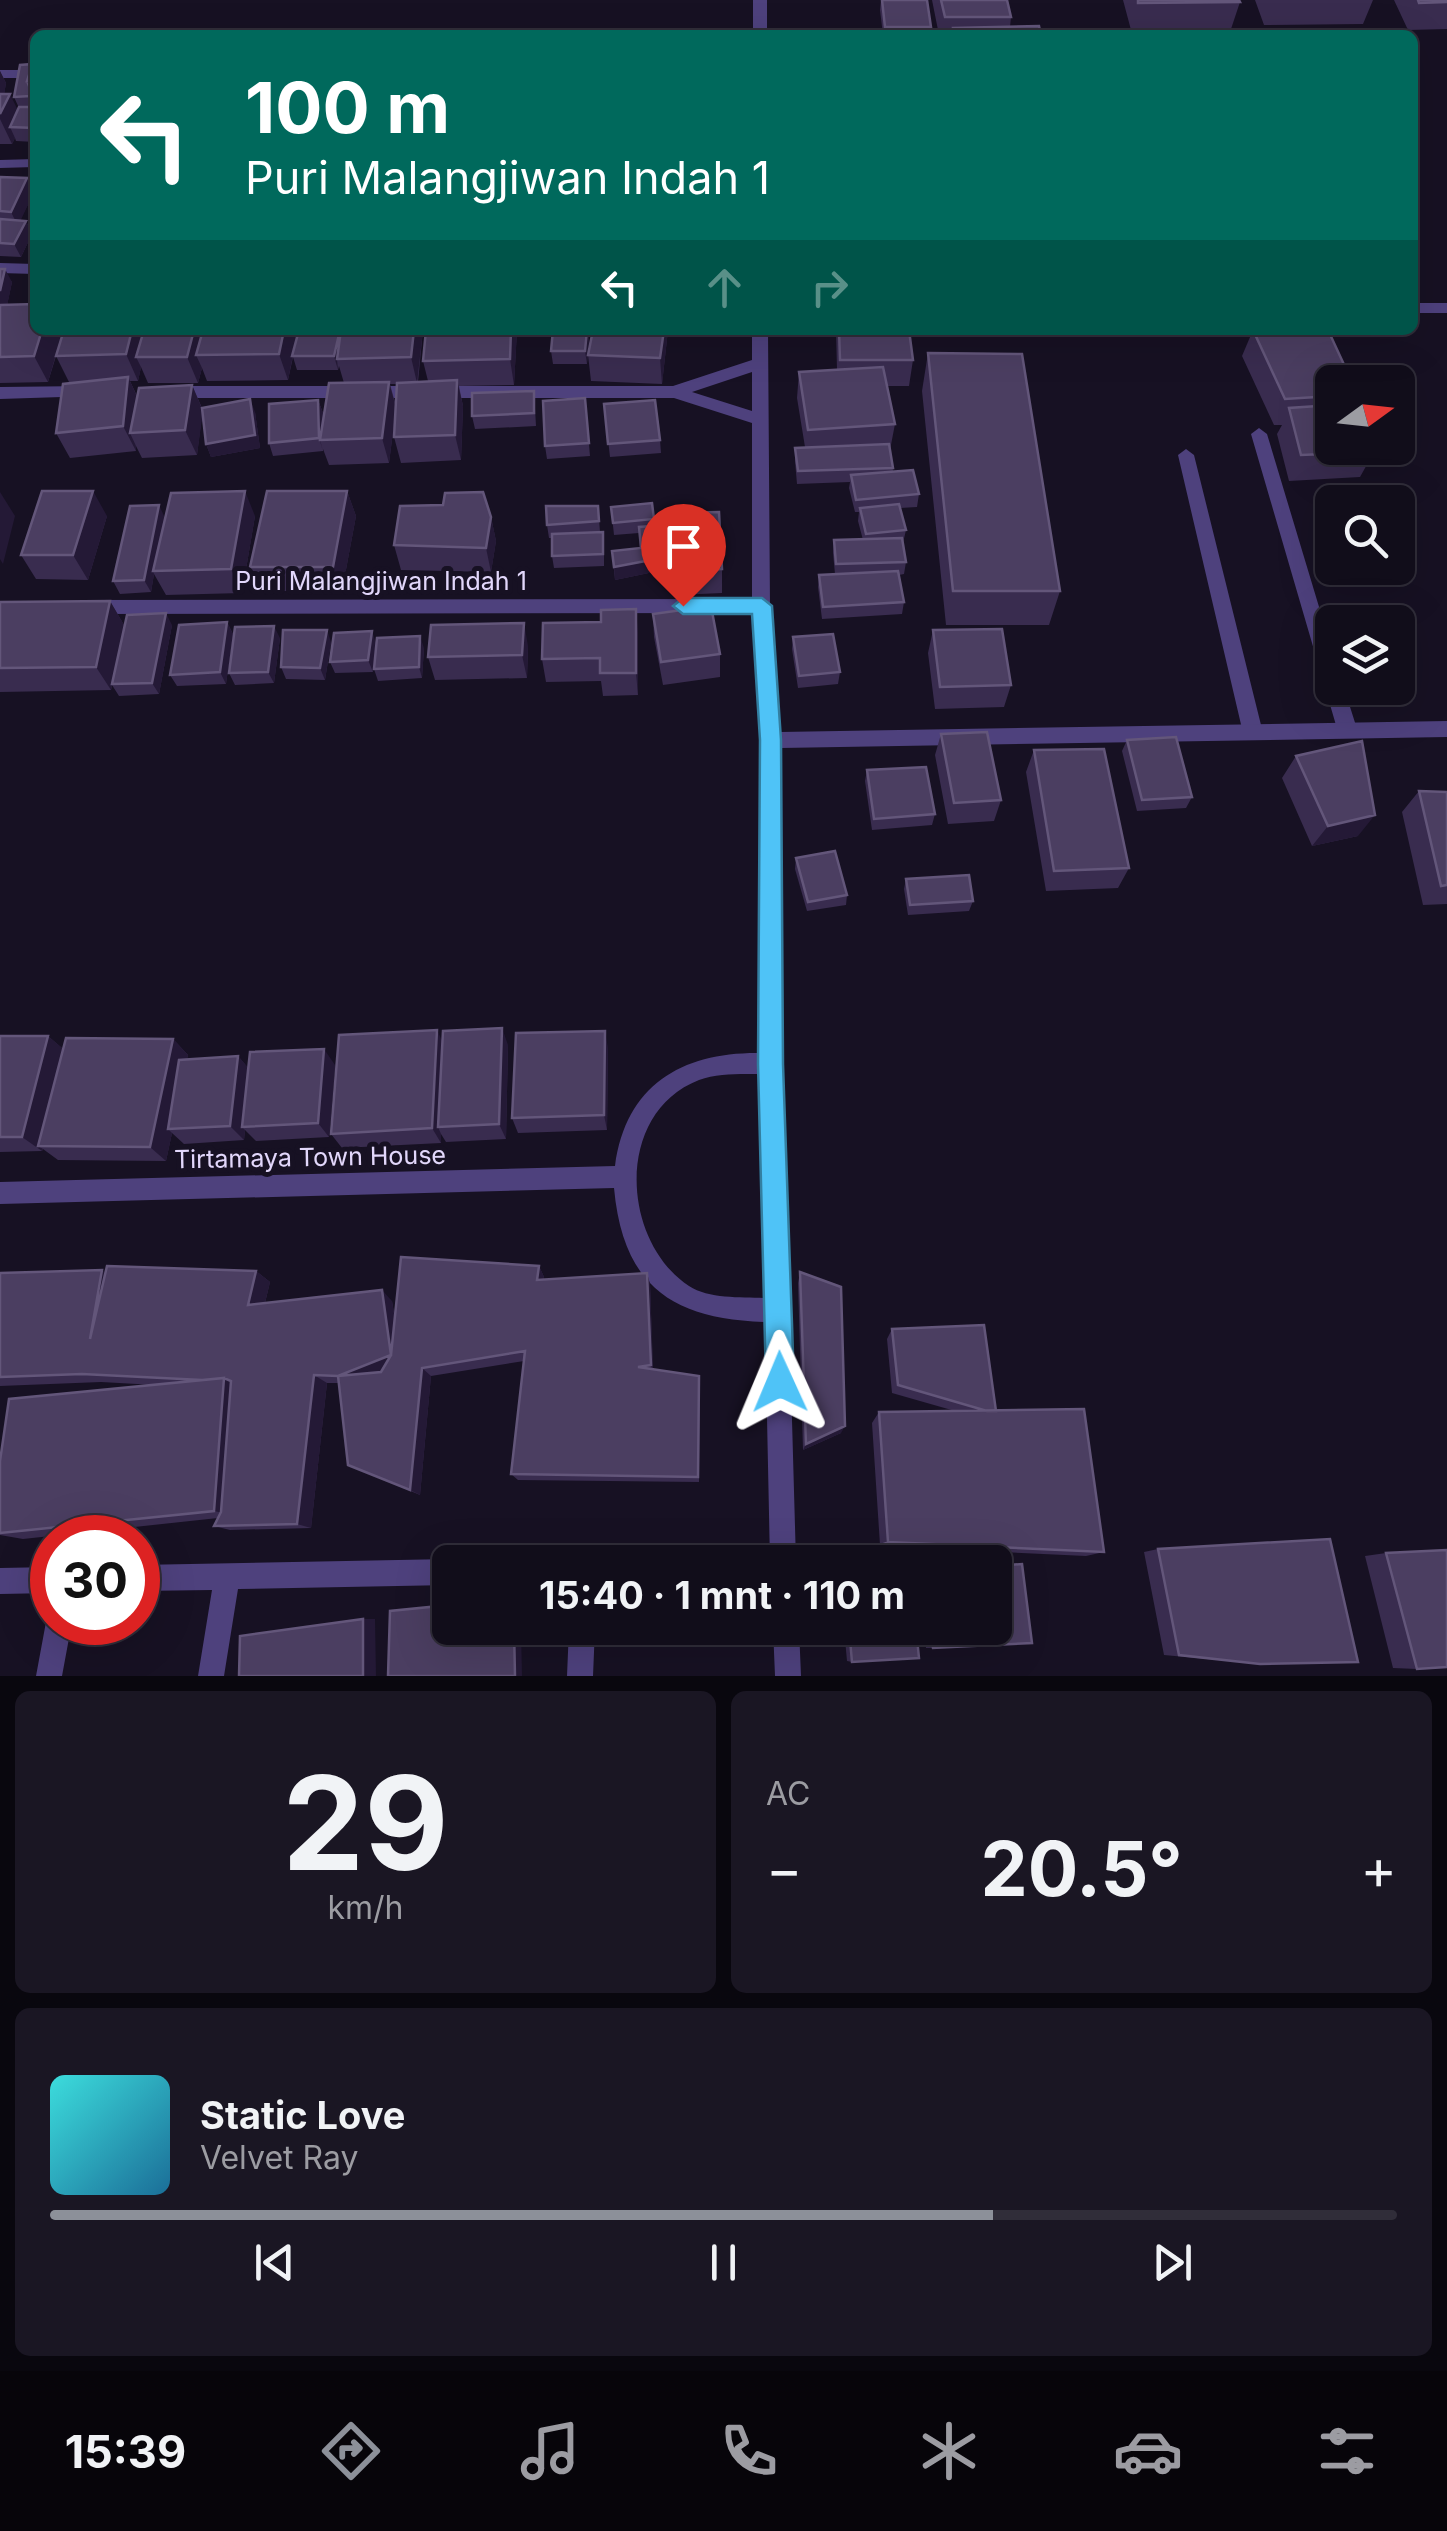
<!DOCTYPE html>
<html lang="id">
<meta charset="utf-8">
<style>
body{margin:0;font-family:Inter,sans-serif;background:#1a1623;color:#f1f3f6;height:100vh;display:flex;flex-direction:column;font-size:38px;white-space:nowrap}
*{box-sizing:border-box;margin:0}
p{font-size:32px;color:#9c9ca2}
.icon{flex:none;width:55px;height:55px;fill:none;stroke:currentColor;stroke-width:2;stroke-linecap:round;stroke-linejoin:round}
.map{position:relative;height:1676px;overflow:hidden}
.details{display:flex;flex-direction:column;gap:15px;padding:15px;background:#09070e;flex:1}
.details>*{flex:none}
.top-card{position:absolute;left:30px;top:30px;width:1388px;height:305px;border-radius:15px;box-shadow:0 10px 40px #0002,0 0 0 2px #302d39;background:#00695c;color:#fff;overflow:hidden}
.needle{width:65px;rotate:75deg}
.buttons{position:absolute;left:1315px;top:365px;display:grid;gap:20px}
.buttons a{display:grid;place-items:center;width:100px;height:100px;border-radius:15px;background:#110d1a;box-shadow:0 10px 40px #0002,0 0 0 2px #302d39;font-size:50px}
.speed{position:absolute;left:30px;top:1515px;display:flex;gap:20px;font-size:50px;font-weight:700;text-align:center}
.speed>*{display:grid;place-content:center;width:130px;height:130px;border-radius:50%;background:#110d1a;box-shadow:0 10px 40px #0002,0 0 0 2px #302d39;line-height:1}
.speed .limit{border:15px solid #d22;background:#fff;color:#111}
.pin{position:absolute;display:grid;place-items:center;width:85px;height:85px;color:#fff;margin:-102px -42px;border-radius:50% 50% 50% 0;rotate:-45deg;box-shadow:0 0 10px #0007}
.pin .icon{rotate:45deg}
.me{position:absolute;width:110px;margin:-55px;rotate:359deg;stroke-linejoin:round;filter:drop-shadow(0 0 8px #0008)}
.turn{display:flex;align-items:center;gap:35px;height:210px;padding:0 50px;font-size:45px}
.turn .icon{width:130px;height:130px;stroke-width:2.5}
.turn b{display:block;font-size:70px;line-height:85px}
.lanes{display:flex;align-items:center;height:95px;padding:0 50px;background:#0003;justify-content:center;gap:50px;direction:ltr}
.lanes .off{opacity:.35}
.big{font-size:75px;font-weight:700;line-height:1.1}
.details .card{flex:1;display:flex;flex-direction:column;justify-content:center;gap:15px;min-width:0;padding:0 35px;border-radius:15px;background:#1a1623}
.details .dial{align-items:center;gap:0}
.dial b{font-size:130px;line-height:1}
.song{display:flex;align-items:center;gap:30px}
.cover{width:120px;height:120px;border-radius:15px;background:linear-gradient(135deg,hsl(180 70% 55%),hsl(200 70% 35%))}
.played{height:10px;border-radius:5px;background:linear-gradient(90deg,#8c9099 70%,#302d39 70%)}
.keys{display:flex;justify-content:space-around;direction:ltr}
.heat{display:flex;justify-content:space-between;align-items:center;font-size:55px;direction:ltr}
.details .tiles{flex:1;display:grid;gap:15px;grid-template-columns:1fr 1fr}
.card:last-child{grid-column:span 2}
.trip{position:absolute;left:432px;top:1545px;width:580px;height:100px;border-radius:15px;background:#110d1a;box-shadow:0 10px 40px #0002,0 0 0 2px #302d39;font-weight:700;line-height:100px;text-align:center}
.dock{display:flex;height:160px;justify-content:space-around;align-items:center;background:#07050a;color:#9c9ca2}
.dock .icon{width:70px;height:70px}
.dock .current{color:#8c9099}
.dock b{font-size:45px;color:#f1f3f6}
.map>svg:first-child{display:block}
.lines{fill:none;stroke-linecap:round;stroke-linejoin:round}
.service{fill:#4e417d;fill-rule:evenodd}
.minor{fill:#4e417d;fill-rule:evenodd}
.wall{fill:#392c4f;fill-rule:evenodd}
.shaded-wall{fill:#241936}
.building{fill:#4b3e61;stroke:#63567a;stroke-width:2.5}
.route{fill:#4fc3f7;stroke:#337fa1;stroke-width:2.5}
.labels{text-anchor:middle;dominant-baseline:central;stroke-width:10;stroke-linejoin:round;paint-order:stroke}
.street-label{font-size:25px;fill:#e2d7fb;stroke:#171123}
</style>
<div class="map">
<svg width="1447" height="1676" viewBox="0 0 1447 1676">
<rect width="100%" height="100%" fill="#171123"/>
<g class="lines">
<path class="service" d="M1259 428 1267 434 1332 650V688H1344L1358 732 1355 738H1341L1338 732 1251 434Z
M1186 449 1194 455 1263 733 1260 739H1246L1243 733 1178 455Z"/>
<path class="minor" d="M753 0H767V35H753Z
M0 70H35V78H0Z
M35 159V167L0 168V160Z
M0 263 35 264V274L0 273Z
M1412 303H1447V313H1412Z
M752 330H768L770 606 780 732 1447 721V737L781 748 782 1064 796 1562H770L765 1322C672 1319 623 1286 614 1188L0 1204V1182L615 1166C626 1084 683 1052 760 1053L761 740 752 613 88 614 79 607 88 600 752 599V423L674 398H171L163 392 171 386H673L752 360ZM752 372V411L692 392ZM760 1074 765 1298C741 1297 709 1299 689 1286 621 1241 614 1113 699 1080 718 1073 740 1074 760 1074Z
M87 386 95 392 93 396 0 399V387Z
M450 1559 459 1562H450V1585L238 1589 224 1676H198L212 1590 138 1591V1565Z
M52 1567V1593L0 1594V1568Z
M52 1611V1622H72L62 1676H36L46 1622Z
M569 1628H595L593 1676H567Z
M773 1628H799L801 1676H775Z"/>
</g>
<path class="wall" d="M881 0 931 27 930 34 939 35H883L880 10Z
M932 0H1007L1011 17 1010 27 1041 35H939Z
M1123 0H1239L1240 2 1231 29 1131 30Z
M1255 0H1373L1363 24 1264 25Z
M1394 0H1447V29L1408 30Z
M35 60V142L16 141 15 138 12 144H0V71L6 83 4 94 18 110 19 108 14 97Z
M0 177 34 192 20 220 26 221 32 234 21 257 0 256Z
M0 269 12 282 7 305 35 330H423L418 382 428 381 423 361 426 330H517L514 385 459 386 463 406 461 460 401 463 394 437 395 416 389 463 329 465 323 449V451L273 456 269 443 318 400 323 413V422L344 383 339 366 338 370H297L293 357 288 380 207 381 202 368 198 383H148L141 367 138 381H130L137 396 192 385 202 408 255 412 260 448 211 457 206 444 202 415 197 455 142 458 136 446V451L70 458 56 433 86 382H69L56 356 48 382 0 383ZM390 384H397L396 406Z
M668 330 662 384 591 381 588 355Z
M836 330H909L913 360 909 386H887L895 424 890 450 893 471 919 494 917 507 900 508 906 530 903 543 906 562 904 574 899 575 904 602 902 614 822 619 818 587 819 575 835 574 833 553 834 540H863L858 521 859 512H855L849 488 850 482 797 484 795 461V448L805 447 797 398 799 372 837 370Z
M1253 330 1332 382V448L1374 452 1360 477 1289 481 1277 434 1282 425H1274L1242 356Z
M589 336 587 364H553L551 351Z
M928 353 1060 591 1049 625H946L922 391Z
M534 391 536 426 475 429 472 416Z
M585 398 590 456 547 459 545 446Z
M604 404 660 440 661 453 610 457Z
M347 491 356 516 342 591H261L250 567Z
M443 505 491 517 496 541 491 572 401 570 394 545Z
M598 506 600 532 604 545V566L554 568 552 556V538H549L547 525Z
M611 507 654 519 655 526 673 568 615 580 612 551 640 548 639 533 614 535Z
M674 513 722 569V593L677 595Z
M107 516 88 580 36 579 21 555Z
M255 516 242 593 166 595 154 574 151 592 120 594 113 581 165 517Z
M110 601 124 625 117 659 172 625 159 694 119 696 112 685 111 690 0 692V602Z
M636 609 638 695 603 696 601 681 546 682 542 659 601 622Z
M653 614 720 654V677L663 685 654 637Z
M227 622 233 634 226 684 177 686 170 675Z
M933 630 1011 685 1004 707 935 709 928 653Z
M372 631 373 672 335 673 330 662Z
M793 637 840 672 838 684 798 688 792 649Z
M280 638 274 683 235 685 229 673Z
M331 642 325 680 286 679 281 667Z
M528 646 527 678 435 680 428 657Z
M424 648 422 678 378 681 374 669Z
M941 734 1001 800 994 821 948 824 935 755Z
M1127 740 1192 797 1186 808 1137 811 1122 751Z
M1034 750 1129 868 1118 888 1046 891 1026 772Z
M1296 756 1358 836 1312 846 1282 778Z
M867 770 935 814 932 825 872 830 865 781Z
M1419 791 1447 792V904L1423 905 1402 812Z
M796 858 847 895 846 905 807 911 795 869Z
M906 879 973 901 969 911 908 915 904 889Z
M0 1036H48L63 1049 173 1039 188 1055 187 1059 238 1056 248 1068 335 1065 329 1137 256 1141 245 1130 244 1140 184 1144 172 1133 166 1161 58 1160 43 1149 42 1151 0 1152Z
M442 1040 508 1045 506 1139 446 1142 441 1134V1143L342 1148 331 1134Z
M608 1048 607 1130 518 1133 512 1118Z
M539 1266 544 1277V1280L647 1273 650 1284 653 1369 700 1384 699 1482 518 1480 511 1474 524 1361 431 1376 420 1495 348 1465 339 1383H327L311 1528 230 1530 214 1526 218 1518 23 1539 0 1535V1461L155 1385 101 1382 0 1386V1273L256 1271 270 1282 265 1303 392 1301 395 1318Z
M800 1272 841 1433 803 1450 798 1283Z
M892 1329 996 1411 1104 1552 1086 1556 893 1547 910 1562H839L842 1559 880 1545 872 1423 879 1412 955 1411 892 1393 887 1339Z
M1158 1549 1260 1664 1164 1655 1144 1552Z
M1386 1553 1417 1669 1393 1668 1365 1556Z
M844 1628H916L852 1662 847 1661Z
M923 1628H995L933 1648H926Z"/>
<path class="shaded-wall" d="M0 71 6 83 2 110 0 107Z
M10 94 23 121 10 127 15 138 12 144 0 119V114Z
M27 178 34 192 18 226 11 212Z
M26 221 32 234 21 257 14 244Z
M5 269 12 282 5 316 0 308V291Z
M42 330H63L48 382 34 356Z
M132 330H151L136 357 141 367 138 381 126 354Z
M194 330H212L196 355 202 368 198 383 187 357Z
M284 330H298L288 380 279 354Z
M340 330H346L337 359 338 370 334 356Z
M414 330H423L417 383 411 357Z
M511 330H517L514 385 510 359Z
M587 330H589V336L587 364 585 351Z
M664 330H668L662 384 660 358Z
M128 377 140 403 130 433 136 446V451L123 426Z
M457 380 463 406 461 460 455 435Z
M389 382 396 408 389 463 382 438Z
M192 385 203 411 197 455 185 430Z
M250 399 255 412 260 448 211 457 206 444Z
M318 400 323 413V439L320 440 323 451 319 438Z
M93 491 107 516 88 580 73 555Z
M245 491 255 516 242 593 231 569Z
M347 491 356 516 342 591 333 567Z
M0 492 15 516 3 564 0 559Z
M159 505 165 518 153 571 154 574 151 592 144 580Z
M491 517 496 541 491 572 486 548Z
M672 556 673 568 615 580 614 567Z
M110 601 124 625 111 690 96 667Z
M636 609 638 632V695L636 673Z
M166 613 172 625 159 694 152 683Z
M227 622 233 634 226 684 220 672Z
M524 623 528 646 527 678 522 655Z
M274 626 280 638 274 683 268 672Z
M327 630 331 642 325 680 320 668Z
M372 631 376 643 373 672 368 660Z
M420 636 424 648 422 678 419 667Z
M1375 815 1358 836 1312 846 1328 826Z
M502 1028 508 1045 506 1139 499 1124Z
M437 1030 445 1047 438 1127 441 1134V1143L432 1128Z
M605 1031 608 1048 607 1130 604 1115Z
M48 1036 67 1052 38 1146 43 1149 42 1151 22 1137Z
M173 1039 188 1055 173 1129H168L172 1133 166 1161 150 1147Z
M324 1049 335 1065 329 1137 318 1123Z
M238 1056 252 1072 242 1127 245 1130 244 1140 230 1126Z
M539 1266 544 1277 542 1291 537 1280Z
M102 1270 120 1281 90 1339Z
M256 1271 270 1282 262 1315 248 1305Z
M647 1273 650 1284 653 1373 651 1365Z
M382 1290 392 1301 402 1364 350 1384 338 1376Z
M422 1368 431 1376 420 1495 410 1490Z
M314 1375 327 1383 311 1528 297 1524Z
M224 1378 246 1389 237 1516 214 1511Z
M845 1426 841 1433 803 1450 806 1444Z
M363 1619H375L376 1676H363Z
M514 1628H521L522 1676H515Z"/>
<path class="building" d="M882 0H927L931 27H885Z
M941 0H1007L1011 17H945Z
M1138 0H1239L1240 2 1138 3Z
M1418 0H1447V2L1419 3Z
M1039 26 1041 35H954L953 28Z
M864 32 865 35H814Z
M885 34H939V35H885Z
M34 60 35 80 27 81Z
M33 64 27 81 31 91 30 96 14 97 20 65Z
M0 94H10L0 114Z
M19 107H35V128L10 127Z
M0 177 27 178 11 212 0 211Z
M0 219 26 221 14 244 0 243Z
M0 269H5L0 291Z
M35 304V330H42L34 356 0 357V305Z
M64 330H132L126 354 56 356Z
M144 330H194L187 357H136Z
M203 330H284L279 354 196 355Z
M299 330H340L334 356H292Z
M341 330H414L411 357 337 359Z
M426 330H511L510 359 423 361Z
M553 330H587L585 351H551Z
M593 330H664L660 358 588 355Z
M839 330H909L913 360H840Z
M1253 330H1328L1352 382H1332V396L1285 399Z
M928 353 1022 354 1060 591H953Z
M883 367 895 424 808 430 799 372Z
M128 377 123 426 56 433 63 384Z
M457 380 455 435 394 437 397 383Z
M389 382 382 438 320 440 329 383Z
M192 385 185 430 130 433 139 388Z
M534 391V413L472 416V393Z
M585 398 589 443 545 446 543 401Z
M250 399 255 435 206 444 202 408Z
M318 400 319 438 269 443V404Z
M655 400 660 440 608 444 604 404Z
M1332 405V448H1373L1374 452 1301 455 1289 408Z
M889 444 893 468 798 471 795 448Z
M913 470 919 494 856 500 851 475Z
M42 491H93L73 555H21Z
M245 491 231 569 153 571 171 493Z
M267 491H347L333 567H250Z
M483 492 491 517 486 548 394 545 400 506 443 505 445 493Z
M652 503 654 519 613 523 611 507Z
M899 504 906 530 866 534 860 508Z
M159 505 144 580 113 581 130 506Z
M546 506H598L599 521 547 525Z
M719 512 722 569 675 571 674 513Z
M667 525 672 556 614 567 612 551 641 548 639 527Z
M603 532V554L552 556V534Z
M902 538 906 562 836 564 834 540Z
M898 571 904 602 823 607 819 575Z
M110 601 96 667 0 668V602Z
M711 606 720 654 661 662 653 614Z
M636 609V673H600V658L542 659 543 623 601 622V610Z
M166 613 152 683 112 684 127 615Z
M227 622 220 672 170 675 179 625Z
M524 623 522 655 428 657 431 625Z
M274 626 268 672 229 673 235 627Z
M1002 629 1011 685 940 687 933 630Z
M283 630H327L320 668 281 667Z
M372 631 368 660 330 662 334 633Z
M833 634 840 672 799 676 793 637Z
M420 636 419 667 374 669 377 638Z
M987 732 1001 800 954 803 941 734Z
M1176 737 1192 797 1142 800 1127 740Z
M1362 741 1375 815 1328 826 1296 756Z
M1104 749 1129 868 1054 871 1034 750Z
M926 767 935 814 874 819 867 770Z
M1419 791 1447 792V885L1441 886Z
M835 851 847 895 808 902 796 858Z
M969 875 973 901 910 905 906 879Z
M502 1028 499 1124 438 1127 443 1031Z
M437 1030 432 1128 331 1134 339 1035Z
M605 1031 604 1115 512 1118 516 1033Z
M0 1036H48L22 1137H0Z
M66 1038 173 1039 150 1147 38 1146Z
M324 1049 318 1123 242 1127 250 1052Z
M238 1056 230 1126 168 1129 179 1060Z
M401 1257 539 1266 537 1280 647 1273 651 1365 638 1367 699 1376 698 1477 511 1474 525 1351 422 1368 410 1490 348 1465 338 1376 381 1372 391 1355Z
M107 1266 256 1271 248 1305 382 1290 391 1355 338 1376 314 1375 297 1524 214 1526 221 1512 231 1381 224 1378 202 1380 82 1374 0 1377V1273L102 1270 90 1339Z
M800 1272 841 1287 845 1426 806 1444Z
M984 1325 996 1411H987L898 1385 892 1329Z
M224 1378 214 1511 0 1533V1461L9 1399Z
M1084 1409 1104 1552 888 1542 879 1412Z
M1330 1539 1358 1662 1260 1664 1179 1655 1158 1549Z
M886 1543 909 1556 910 1562H843L842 1559Z
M1447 1550V1667L1417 1669 1386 1553Z
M1022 1564 1032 1643 933 1648 930 1628H995V1566Z
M450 1605V1628H514L515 1676H388L390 1611Z
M363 1619V1676H239L240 1636Z
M849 1628H916L919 1658 852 1662Z"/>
<path class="route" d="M683 598H762L772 606 781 740 783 1064 794 1382 790 1392 780 1396 770 1392 766 1382 758 1064 760 740 752 614H683L673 606Z"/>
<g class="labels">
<g class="street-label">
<text x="381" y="581">Puri Malangjiwan Indah 1</text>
<text transform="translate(310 1157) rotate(-1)">Tirtamaya Town House</text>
</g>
</g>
</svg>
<div class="buttons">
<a><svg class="needle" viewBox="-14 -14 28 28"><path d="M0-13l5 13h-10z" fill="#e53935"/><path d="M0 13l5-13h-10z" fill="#9c9ca2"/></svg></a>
<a><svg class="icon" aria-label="search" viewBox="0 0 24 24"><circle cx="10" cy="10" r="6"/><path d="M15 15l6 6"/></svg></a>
<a><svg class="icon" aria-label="layers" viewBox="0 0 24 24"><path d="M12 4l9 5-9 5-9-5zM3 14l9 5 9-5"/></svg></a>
</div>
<div class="speed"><div class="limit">30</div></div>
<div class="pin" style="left:683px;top:606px;background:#d93025"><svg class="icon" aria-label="arrive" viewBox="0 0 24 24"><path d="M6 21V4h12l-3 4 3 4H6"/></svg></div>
<svg class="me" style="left:780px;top:1382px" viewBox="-20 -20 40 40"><path d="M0-17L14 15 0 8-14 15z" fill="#4fc3f7" stroke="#fff" stroke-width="4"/></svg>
<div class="trip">15:40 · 1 mnt · 110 m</div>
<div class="top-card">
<div class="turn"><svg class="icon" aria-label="left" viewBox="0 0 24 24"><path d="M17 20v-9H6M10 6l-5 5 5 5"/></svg><div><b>100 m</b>Puri Malangjiwan Indah 1</div></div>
<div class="lanes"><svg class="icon" aria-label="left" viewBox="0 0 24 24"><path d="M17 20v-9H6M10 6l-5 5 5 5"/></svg><svg class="icon off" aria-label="ahead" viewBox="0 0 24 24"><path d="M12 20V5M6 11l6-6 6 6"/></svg><svg class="icon off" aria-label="right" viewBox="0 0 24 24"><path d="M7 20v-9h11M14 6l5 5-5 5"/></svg></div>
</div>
</div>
<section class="details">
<div class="tiles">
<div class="card dial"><b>29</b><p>km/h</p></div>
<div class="card"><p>AC</p>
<div class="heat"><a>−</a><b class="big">20.5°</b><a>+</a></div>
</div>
<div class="card">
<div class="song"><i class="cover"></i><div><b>Static Love</b><p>Velvet Ray</p></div></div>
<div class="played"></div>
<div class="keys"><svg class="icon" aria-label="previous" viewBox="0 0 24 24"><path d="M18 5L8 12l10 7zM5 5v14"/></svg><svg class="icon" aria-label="pause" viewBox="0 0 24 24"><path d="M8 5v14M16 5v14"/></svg><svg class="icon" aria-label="next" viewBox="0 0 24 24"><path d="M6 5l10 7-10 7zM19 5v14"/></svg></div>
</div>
</div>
</section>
<nav class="dock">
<b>15:39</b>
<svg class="icon current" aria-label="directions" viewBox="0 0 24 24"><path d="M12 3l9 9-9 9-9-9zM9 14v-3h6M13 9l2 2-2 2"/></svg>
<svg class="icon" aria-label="music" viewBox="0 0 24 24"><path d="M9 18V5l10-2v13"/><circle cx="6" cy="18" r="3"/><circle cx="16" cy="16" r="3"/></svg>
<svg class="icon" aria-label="phone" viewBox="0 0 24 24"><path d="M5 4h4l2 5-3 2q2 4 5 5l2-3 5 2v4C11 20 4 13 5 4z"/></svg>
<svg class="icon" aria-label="climate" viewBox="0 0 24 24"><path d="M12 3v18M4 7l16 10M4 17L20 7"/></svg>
<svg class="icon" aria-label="car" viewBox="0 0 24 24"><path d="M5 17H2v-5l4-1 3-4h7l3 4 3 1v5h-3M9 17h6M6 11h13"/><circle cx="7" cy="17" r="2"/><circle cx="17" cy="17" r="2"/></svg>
<svg class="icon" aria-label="filters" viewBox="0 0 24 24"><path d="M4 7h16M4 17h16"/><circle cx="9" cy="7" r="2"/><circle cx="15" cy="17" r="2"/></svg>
</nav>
